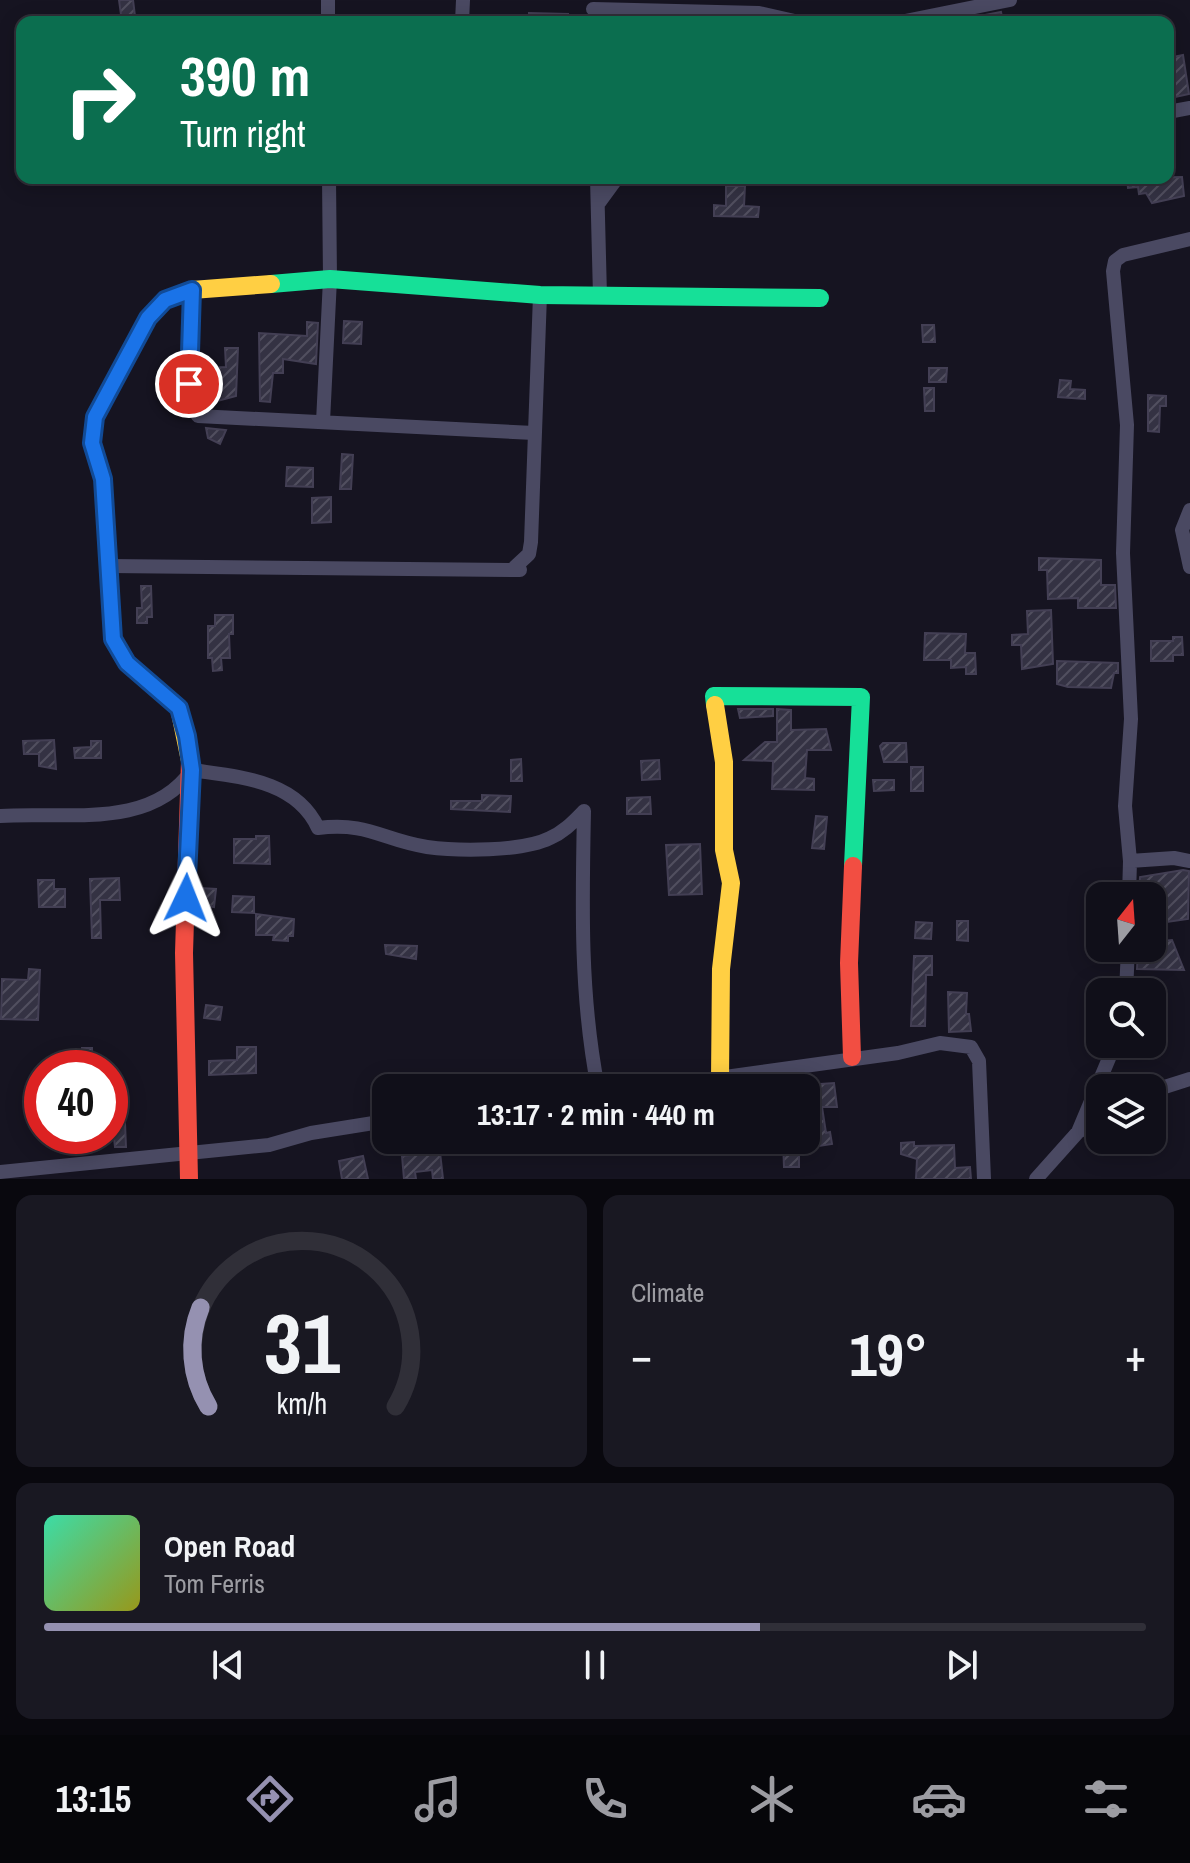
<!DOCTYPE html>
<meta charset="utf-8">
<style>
body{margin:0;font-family:"Archivo Narrow",sans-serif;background:#191822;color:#f1f3f6;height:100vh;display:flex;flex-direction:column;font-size:30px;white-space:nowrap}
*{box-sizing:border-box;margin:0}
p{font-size:26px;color:#9c9ca2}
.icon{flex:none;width:44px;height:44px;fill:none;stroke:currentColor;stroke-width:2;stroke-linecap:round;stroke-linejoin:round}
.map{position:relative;height:1179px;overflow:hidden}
.details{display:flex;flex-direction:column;gap:16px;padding:16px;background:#09080e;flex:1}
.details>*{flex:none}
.guide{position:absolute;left:16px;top:16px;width:1158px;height:168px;border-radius:16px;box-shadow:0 4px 20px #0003,0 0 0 2px #302f38;background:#0b6e4f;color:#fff;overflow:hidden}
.needle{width:52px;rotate:17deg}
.tools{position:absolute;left:1086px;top:882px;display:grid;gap:16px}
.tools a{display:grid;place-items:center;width:80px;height:80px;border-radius:16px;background:#100f19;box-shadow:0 4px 20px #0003,0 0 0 2px #302f38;font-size:40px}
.speed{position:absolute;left:24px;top:1050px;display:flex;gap:16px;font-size:40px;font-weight:700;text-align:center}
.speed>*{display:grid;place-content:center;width:104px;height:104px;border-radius:50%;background:#100f19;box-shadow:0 4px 20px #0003,0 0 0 2px #302f38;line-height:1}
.speed .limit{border:12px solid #d22;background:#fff;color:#111}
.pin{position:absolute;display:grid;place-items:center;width:68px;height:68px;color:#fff;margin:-34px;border:4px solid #fff;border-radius:50%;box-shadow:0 2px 8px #0007}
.me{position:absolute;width:88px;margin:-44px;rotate:2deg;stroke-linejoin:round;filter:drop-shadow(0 0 6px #0008)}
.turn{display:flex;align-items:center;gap:28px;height:168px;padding:0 32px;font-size:36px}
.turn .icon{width:104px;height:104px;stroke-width:2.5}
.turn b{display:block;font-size:56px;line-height:68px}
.big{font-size:60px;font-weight:700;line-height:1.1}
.details .tile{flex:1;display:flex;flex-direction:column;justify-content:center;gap:12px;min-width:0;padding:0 28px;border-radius:16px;background:#191822}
.details .dial{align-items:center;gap:0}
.dial svg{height:208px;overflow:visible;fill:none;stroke:#302f38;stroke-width:7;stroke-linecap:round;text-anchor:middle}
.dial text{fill:#f1f3f6;stroke:none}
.song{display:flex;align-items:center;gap:24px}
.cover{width:96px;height:96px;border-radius:12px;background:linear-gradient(135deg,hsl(160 70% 55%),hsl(60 70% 35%))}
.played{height:8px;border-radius:4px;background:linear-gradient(90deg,#9591b1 65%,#302f38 65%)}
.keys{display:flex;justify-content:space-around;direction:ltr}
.heat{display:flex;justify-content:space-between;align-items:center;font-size:44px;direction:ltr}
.details .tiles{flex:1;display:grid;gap:16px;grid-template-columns:1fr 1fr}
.tile:last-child{grid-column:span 2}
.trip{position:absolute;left:372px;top:1074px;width:448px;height:80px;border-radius:16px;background:#100f19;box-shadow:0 4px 20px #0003,0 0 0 2px #302f38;font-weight:700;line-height:80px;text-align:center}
.tab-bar{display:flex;height:128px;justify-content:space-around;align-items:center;background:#06060a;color:#9c9ca2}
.tab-bar .icon{width:56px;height:56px}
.tab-bar .on{color:#9591b1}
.tab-bar b{font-size:36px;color:#f1f3f6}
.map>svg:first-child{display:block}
.building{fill:url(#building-hatch);stroke:#433f54;stroke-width:2}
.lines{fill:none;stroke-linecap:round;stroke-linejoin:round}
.street{stroke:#4a4962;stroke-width:14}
.fast{stroke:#16e098;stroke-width:18}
.slow{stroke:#ffcf43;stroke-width:18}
.jam{stroke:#f24e42;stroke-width:18}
.route-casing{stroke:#114b97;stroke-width:20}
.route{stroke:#1a73e8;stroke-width:14}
</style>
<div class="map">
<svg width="1190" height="1179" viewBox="0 0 1190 1179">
<defs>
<pattern id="building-hatch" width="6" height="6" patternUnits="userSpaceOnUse" patternTransform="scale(2)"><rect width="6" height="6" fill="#343243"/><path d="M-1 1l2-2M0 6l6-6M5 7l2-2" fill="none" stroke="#514f5f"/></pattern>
</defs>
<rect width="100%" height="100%" fill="#161421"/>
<path class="building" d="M119 0H133L135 16 131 17V22H122Z
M1001 12 1003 22H974V17Z
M529 13 568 14V22H529Z
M1183 55 1189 94 1175 97 1173 86 1168 87V58Z
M1182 177 1184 196 1152 203 1146 193 1139 194 1138 187 1128 188 1127 178Z
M726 186H745L744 206 759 207 758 217 714 216V205L726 206Z
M344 321 362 322 361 344 343 343Z
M307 322 318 323 316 364 283 359V373H273L270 402 260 401 259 333 307 336Z
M922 325H934L935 342H923Z
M225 348H238L236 396 210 403 207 368 226 367Z
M929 368H947L946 382H929Z
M1060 380 1071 381 1070 389 1085 390V399L1058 397Z
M924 388H934V411H925Z
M1148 395 1166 396V406H1160L1159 432 1148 431Z
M206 428 226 430 220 444 208 438Z
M342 454 353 455 351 489H340Z
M287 467 313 468V487L286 486Z
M331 497V522L312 523V498Z
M1039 558 1101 560V585H1115L1116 608H1078V598L1048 599 1047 570H1039Z
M141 586H151L152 617H147V623H137V608H142Z
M1051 610 1053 664 1022 669 1021 645H1012V635L1028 634 1027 611Z
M215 615H233V634H229L230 658H221L222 670 213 671 212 658H208V626H215Z
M925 633 966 634 965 653H975L976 674H966V667L951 668V660H924Z
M1173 637H1182L1183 655H1173V661H1151V641H1173Z
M1057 661 1118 663V673H1114L1111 688 1068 687 1057 684Z
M738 709H773V716L740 718Z
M777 709 791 710V730L826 729 831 750H807L805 778 814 779V790L772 789 773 761 744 760 765 742H777Z
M54 740 56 769 39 766V754H24L23 741Z
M91 741H101V758H75L74 748 91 747Z
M883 743H906L907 762H884L880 746Z
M521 759 522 781H511V760Z
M659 760 660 779 642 780 641 761Z
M911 767H923V791H911Z
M873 780H894V790L874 791Z
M482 795 511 796 510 812 451 809V801H482Z
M650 797 651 814H627V798Z
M816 816 827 817 824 849 812 848Z
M256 836H269L270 864 234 863V839H256Z
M700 844 702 894 669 895 666 845Z
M1183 870 1189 871 1188 919 1152 924V896H1139L1140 877Z
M119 878 120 900H100L101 938H92L90 879Z
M38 880H54V889H65V907H39Z
M200 888 216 889 214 907 201 905Z
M233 896 254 897V913L232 912Z
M256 914 294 919 293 936H288V941L273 940 274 935H256Z
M957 921H968V941L957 940Z
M916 922 932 923 931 939 915 938Z
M1172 940 1184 970 1137 969 1138 948H1152V942Z
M385 945 417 946 416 959 386 954Z
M914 956H932V975H926L925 1026H911Z
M29 969 40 970 38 1020 1 1019 2 979 28 980Z
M948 992 967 993 966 1014H969L971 1031 949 1032Z
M206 1005 222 1007 220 1020 204 1018Z
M237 1047H256V1073L209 1075V1061L237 1060Z
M82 1048H92V1067H73V1055H82Z
M834 1083 837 1107H822L826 1133 830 1132 832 1144 799 1149V1167H784L783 1140H806V1085Z
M110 1099H124L126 1147H115Z
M914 1142V1146L954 1145 955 1168 970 1167 971 1179H916L917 1159 901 1154V1143Z
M440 1152 443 1179H433L432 1170 415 1172 416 1179H404L402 1156Z
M363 1156 368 1179H342L339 1161Z"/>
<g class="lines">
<path class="street" d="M328 0V22
M593 9 759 13 799 22
M462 22 463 0
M900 22 1010 0
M1168 112 1190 108
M597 178 600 296
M598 204 617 178
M192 290C191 322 181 390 198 416L534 433
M323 422 330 279 329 178
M1190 510 1182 530 1190 567
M109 566 520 570 515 567 529 554 531 542 540 295
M584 811C582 905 580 996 598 1088
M0 816C64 811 150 831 192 770 239 777 296 780 318 828 369 822 382 840 427 847 457 851 522 852 550 838 564 832 573 822 584 811
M1130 861 1125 806 1131 719 1123 553 1127 425 1113 271 1115 261 1123 255 1190 239
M1129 896 1130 861 1174 858 1190 861
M1126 992 1128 948
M646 1088 898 1053 940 1043 971 1047 979 1061 984 1179
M1152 1091 1190 1079
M1078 1132 1115 1044
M0 1172 269 1145 311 1133 386 1121
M1036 1179 1078 1132 1100 1118"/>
<path class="fast" d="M271 284 330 279 540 295 820 298
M715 705 714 696 861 697 853 866"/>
<path class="slow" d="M715 705 724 762V850L731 883 721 969 720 1079
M190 761 179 708 127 663 113 639 103 479 92 443 95 417 148 318 165 300 192 290 271 284"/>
<path class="jam" d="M852 1057 849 963 853 866
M189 1179 184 953 190 761"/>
</g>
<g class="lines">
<g class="route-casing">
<path id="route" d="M186 898 192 770 187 736 179 708 127 663 113 639 103 479 92 443 95 417 148 318 165 300 192 290 189 384"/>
</g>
<use href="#route" class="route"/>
</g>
</svg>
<div class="tools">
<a><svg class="needle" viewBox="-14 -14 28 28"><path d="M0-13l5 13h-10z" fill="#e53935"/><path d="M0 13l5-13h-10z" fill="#9c9ca2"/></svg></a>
<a><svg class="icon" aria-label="search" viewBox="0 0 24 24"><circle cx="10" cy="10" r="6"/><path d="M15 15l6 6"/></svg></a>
<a><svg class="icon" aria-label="layers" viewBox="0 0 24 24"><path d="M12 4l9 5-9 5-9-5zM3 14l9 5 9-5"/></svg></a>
</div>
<div class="speed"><div class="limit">40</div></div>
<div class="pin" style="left:189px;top:384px;background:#d93025"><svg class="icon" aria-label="arrive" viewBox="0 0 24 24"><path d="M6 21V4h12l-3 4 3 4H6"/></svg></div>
<svg class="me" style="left:186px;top:898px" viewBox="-20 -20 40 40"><path d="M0-17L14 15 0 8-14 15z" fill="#1a73e8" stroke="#fff" stroke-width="4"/></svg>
<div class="trip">13:17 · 2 min · 440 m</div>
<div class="guide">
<div class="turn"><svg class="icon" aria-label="right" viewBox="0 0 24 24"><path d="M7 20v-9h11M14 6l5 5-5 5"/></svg><div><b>390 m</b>Turn right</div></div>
</div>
</div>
<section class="details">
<div class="tiles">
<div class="tile dial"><svg viewBox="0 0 100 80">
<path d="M14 69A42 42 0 1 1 86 69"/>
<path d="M14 69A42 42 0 0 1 11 31" stroke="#9591b1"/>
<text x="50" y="56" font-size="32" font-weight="700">31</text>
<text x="50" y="72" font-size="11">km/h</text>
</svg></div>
<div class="tile"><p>Climate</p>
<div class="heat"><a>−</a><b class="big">19°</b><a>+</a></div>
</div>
<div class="tile">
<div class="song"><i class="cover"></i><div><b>Open Road</b><p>Tom Ferris</p></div></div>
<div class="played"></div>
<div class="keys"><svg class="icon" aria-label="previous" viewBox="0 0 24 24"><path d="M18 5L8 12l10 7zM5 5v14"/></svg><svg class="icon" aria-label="pause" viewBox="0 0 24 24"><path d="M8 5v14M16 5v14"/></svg><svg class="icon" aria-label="next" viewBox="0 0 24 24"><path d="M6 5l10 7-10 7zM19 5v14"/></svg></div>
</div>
</div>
</section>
<nav class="tab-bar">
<b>13:15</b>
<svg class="icon on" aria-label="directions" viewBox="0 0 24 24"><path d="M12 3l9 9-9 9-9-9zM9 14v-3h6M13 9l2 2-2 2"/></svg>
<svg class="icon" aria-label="music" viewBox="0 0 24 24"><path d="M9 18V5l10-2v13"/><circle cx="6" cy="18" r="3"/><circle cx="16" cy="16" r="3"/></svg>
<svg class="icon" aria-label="phone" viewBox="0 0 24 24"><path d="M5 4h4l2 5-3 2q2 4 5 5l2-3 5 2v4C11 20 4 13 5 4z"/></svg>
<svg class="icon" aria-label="climate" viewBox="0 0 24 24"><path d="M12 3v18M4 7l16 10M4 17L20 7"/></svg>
<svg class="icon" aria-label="car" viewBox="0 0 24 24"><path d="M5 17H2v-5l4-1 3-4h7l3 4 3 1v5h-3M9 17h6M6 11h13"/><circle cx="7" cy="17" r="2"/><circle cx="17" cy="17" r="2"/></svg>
<svg class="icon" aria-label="filters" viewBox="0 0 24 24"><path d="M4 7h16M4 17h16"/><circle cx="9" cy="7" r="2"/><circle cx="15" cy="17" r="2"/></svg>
</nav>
